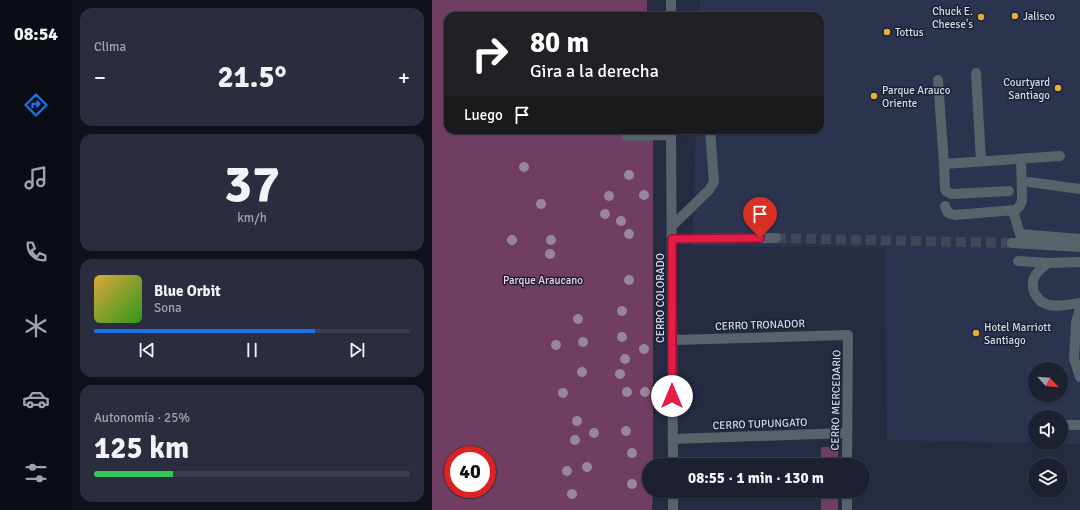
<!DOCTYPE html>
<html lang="es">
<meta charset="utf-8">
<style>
body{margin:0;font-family:Signika,sans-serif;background:#292d3d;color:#f1f3f6;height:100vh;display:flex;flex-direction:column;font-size:15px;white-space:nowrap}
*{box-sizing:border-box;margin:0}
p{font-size:13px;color:#a0a3ab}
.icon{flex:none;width:22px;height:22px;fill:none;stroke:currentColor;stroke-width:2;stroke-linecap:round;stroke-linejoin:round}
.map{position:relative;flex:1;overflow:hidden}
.side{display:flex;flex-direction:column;gap:8px;padding:8px;background:#0f121b;width:360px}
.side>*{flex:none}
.banner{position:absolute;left:12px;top:12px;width:380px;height:122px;border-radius:12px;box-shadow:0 1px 3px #0004,0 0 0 1px #3a3e4d;background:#202124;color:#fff;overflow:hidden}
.needle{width:26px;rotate:116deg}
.tools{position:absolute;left:596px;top:362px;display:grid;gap:8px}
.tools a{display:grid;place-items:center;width:40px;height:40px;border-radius:50%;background:#1c2031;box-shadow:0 1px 3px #0004,0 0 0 1px #3a3e4d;font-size:20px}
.speed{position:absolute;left:12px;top:446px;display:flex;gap:8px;font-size:20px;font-weight:700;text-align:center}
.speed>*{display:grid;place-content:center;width:52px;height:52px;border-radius:50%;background:#1c2031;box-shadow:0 1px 3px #0004,0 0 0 1px #3a3e4d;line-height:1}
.speed .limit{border:6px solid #d22;background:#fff;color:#111}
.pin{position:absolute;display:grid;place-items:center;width:34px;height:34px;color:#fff;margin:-41px -17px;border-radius:50% 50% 50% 0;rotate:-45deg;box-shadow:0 0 4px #0007}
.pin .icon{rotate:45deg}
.me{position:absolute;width:44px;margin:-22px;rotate:0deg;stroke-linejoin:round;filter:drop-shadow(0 0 3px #0008)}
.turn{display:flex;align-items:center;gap:14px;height:84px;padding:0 20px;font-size:18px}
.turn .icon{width:52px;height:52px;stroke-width:2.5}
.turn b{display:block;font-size:28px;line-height:34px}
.then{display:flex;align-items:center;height:38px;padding:0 20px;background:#0003;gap:8px;font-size:15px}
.big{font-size:30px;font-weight:800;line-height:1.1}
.side .widget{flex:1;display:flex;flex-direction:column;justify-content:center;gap:6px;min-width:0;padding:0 14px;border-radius:12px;background:#292d3d}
.side .dial{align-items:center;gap:0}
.dial b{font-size:52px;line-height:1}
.song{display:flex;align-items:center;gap:12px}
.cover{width:48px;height:48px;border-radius:6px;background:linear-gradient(135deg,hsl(40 70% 55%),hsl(110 70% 35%))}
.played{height:4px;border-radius:2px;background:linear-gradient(90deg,#1a73e8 70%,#3a3e4d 70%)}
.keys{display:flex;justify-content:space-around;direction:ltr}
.heat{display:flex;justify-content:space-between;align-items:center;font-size:22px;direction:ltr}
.charge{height:6px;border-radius:3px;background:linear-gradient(90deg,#34c759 25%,#3a3e4d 0)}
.trip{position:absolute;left:210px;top:458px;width:228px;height:40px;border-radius:20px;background:#1c2031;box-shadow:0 1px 3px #0004,0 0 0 1px #3a3e4d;font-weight:800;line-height:40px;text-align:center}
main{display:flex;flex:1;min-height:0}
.menu{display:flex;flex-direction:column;width:72px;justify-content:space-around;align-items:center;background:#0b0d14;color:#a0a3ab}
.menu .icon{width:28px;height:28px}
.menu .active{color:#1a73e8}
.menu b{font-size:18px;color:#f1f3f6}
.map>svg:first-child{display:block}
.built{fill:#2b334f;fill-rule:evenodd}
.green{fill:#703e62;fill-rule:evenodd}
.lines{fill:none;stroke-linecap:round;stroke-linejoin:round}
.minor-tunnel{stroke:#40455a;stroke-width:10;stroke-dasharray:10 5;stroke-linecap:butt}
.minor{stroke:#57626a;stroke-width:10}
.tree{fill:#98869e}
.route-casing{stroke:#92132f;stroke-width:10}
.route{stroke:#e11d48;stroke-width:7}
.poi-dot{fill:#e9aa38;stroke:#1b2137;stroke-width:1.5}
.labels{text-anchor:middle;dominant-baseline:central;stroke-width:3;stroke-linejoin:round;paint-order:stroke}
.poi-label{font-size:11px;fill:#d6dae9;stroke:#1b2137;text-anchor:start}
.park-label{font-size:11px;fill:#f7d1eb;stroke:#1b2137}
.street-label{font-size:11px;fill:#d6dae9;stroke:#1b2137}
</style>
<main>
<nav class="menu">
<b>08:54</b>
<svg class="icon active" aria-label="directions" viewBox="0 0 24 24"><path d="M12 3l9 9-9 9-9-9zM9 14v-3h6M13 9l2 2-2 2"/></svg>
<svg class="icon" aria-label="music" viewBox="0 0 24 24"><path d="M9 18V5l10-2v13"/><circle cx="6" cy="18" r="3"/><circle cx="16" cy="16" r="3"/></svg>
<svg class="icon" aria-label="phone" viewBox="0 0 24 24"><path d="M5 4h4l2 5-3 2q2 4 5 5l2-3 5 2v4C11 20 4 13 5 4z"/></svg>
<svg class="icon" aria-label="climate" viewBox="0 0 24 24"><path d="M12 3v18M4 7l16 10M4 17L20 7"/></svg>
<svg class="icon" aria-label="car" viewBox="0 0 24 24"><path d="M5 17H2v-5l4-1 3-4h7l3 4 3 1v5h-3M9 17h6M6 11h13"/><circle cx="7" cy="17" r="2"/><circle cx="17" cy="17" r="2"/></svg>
<svg class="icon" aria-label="filters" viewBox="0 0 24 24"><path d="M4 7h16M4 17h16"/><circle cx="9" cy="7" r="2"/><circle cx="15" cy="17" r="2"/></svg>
</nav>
<section class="side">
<div class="widget"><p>Clima</p>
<div class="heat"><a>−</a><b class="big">21.5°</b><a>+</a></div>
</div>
<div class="widget dial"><b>37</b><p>km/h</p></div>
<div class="widget">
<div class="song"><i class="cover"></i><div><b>Blue Orbit</b><p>Sona</p></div></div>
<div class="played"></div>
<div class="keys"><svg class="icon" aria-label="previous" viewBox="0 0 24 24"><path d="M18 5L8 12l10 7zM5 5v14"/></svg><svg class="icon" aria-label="pause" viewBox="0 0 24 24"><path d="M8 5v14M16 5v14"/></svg><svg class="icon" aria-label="next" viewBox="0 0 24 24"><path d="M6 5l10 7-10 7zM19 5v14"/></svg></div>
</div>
<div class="widget"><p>Autonomía · 25%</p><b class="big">125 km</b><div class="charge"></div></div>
</section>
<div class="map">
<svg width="648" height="510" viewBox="0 0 648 510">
<rect width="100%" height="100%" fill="#252b41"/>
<path class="built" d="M268 0H648V444L455 440 453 248 260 246 264 130H388V16H267ZM603 369H629V395H603ZM603 417H629V443H603Z"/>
<path class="green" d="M0 0H215V16H16V130H221V465H217V491H221L220 510H0ZM21 455H55V489H21Z
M389 447H406V465H389Z
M389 491H406V510H389Z"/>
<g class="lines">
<path class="minor-tunnel" d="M344 238 580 243"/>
<path class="minor" d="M239 16V0
M544 73 549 161
M506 80 512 164 628 156
M239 130 241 465
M194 136 239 135
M512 164 513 188 514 191 519 194 577 191
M597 182 648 189
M513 206 516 213 523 215 583 210C587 208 589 205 590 200L589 159
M582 214 588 234 648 239
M240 226 277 190 282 182 278 130
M240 239 344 238
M580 243 648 247
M586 261 616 263 648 262
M616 263C611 267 604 272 602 278 598 288 604 300 614 304 623 308 638 304 648 303
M648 308 644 322 642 359 648 377
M240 340 416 335 415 465
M629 425H648
M241 439 415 433
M241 491V510
M415 510V491"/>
</g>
<g class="tree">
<circle cx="92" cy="167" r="5"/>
<circle cx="197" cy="175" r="5"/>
<circle cx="212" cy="195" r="5"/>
<circle cx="177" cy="196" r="5"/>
<circle cx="109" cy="204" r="5"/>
<circle cx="173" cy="214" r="5"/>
<circle cx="189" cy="221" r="5"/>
<circle cx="197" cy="234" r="5"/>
<circle cx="80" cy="240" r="5"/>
<circle cx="119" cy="240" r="5"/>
<circle cx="118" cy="254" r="5"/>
<circle cx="197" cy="280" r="5"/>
<circle cx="190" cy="311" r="5"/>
<circle cx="146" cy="319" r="5"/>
<circle cx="190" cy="337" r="5"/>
<circle cx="151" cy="342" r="5"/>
<circle cx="124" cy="345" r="5"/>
<circle cx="212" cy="349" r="5"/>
<circle cx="193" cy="359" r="5"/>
<circle cx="150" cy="372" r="5"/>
<circle cx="188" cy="374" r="5"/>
<circle cx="195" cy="392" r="5"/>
<circle cx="213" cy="392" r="5"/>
<circle cx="131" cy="393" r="5"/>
<circle cx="145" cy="421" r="5"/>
<circle cx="194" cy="431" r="5"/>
<circle cx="162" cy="433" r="5"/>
<circle cx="143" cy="440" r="5"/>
<circle cx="200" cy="453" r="5"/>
<circle cx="155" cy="467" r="5"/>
<circle cx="135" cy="471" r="5"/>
<circle cx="200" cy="484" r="5"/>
<circle cx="140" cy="494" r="5"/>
</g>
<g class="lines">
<g class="route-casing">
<path id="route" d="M240 396V239L328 238"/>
</g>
<use href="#route" class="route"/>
</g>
<g class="poi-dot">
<circle cx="583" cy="16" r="4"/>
<circle cx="549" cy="17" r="4"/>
<circle cx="455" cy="32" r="4"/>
<circle cx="626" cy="88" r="4"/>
<circle cx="442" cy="96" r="4"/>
<circle cx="544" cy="333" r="4"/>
</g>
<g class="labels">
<g class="poi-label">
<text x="541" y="11" text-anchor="end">Chuck E.<tspan x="541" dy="13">Cheese's</tspan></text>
<text x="591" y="16">Jalisco</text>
<text x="463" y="32">Tottus</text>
<text x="618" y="82" text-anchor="end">Courtyard<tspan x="618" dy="13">Santiago</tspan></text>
<text x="450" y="90">Parque Arauco<tspan x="450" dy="13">Oriente</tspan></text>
<text x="552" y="327">Hotel Marriott<tspan x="552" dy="13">Santiago</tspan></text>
</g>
<g class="park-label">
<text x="111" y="280">Parque Araucano</text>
</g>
<g class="street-label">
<text transform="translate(228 298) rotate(-90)">CERRO COLORADO</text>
<text transform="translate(328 325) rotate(-2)">CERRO TRONADOR</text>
<text transform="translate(404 400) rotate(-89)">CERRO MERCEDARIO</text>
<text transform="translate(328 424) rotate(-2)">CERRO TUPUNGATO</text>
</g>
</g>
</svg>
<div class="tools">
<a><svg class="needle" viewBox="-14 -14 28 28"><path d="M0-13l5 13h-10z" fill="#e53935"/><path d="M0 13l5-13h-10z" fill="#a0a3ab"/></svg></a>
<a><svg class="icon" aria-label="sound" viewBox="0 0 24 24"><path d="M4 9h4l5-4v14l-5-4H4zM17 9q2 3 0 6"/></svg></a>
<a><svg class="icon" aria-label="layers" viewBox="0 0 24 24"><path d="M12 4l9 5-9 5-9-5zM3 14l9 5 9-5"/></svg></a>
</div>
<div class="speed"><div class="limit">40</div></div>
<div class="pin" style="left:328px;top:238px;background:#d93025"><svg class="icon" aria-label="arrive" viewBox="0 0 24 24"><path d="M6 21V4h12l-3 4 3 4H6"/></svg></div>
<svg class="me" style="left:240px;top:396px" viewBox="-20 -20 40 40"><circle r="19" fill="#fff"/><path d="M0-13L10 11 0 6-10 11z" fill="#e11d48"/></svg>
<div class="trip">08:55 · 1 min · 130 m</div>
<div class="banner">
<div class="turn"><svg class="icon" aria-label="right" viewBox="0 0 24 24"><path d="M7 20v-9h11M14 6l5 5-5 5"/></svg><div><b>80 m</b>Gira a la derecha</div></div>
<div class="then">Luego<svg class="icon" aria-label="arrive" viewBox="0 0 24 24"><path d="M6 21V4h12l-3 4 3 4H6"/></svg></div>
</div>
</div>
</main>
